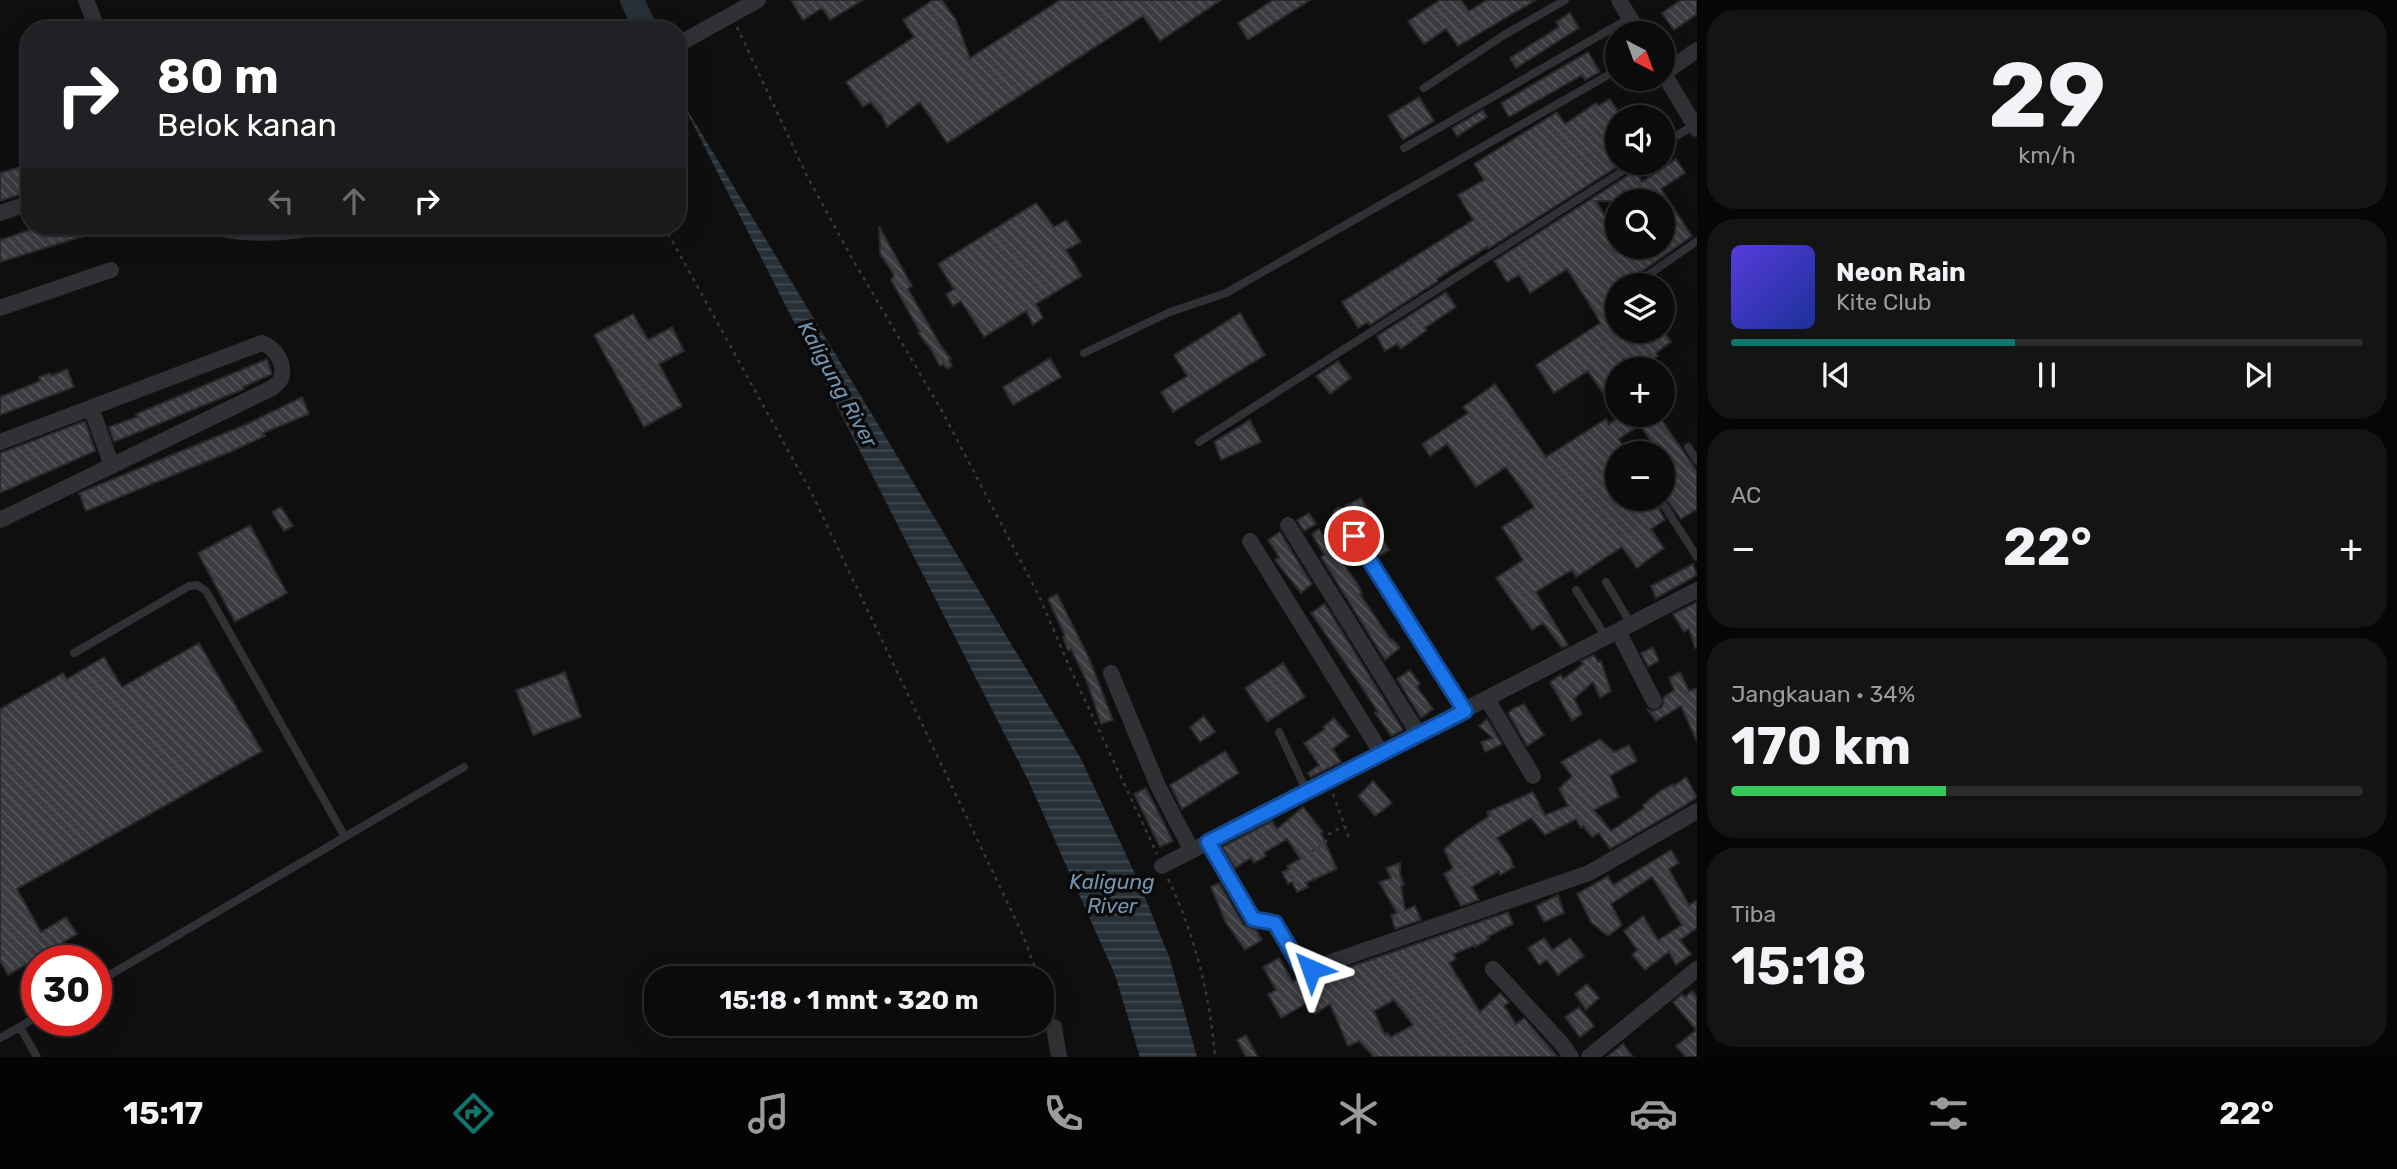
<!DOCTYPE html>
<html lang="id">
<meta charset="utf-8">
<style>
body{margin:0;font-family:Rubik,sans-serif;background:#141415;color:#f1f3f6;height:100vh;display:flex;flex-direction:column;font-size:26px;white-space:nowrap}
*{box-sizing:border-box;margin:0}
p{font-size:23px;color:#9a9b9d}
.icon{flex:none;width:38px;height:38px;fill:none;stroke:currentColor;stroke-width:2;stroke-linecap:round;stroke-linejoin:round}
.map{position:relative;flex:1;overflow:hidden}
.side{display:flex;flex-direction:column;gap:10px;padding:10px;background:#060607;width:700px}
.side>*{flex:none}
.guide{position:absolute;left:21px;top:21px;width:665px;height:214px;border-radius:28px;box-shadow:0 7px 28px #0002,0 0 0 2px #2b2b2d;background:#202124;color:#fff;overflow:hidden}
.needle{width:46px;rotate:139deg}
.controls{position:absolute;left:1605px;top:21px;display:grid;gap:14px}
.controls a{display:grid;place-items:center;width:70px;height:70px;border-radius:50%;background:#0b0b0c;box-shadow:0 7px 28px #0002,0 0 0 2px #2b2b2d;font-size:35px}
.speed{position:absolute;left:21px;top:945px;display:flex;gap:14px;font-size:35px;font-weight:700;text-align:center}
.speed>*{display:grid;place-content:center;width:91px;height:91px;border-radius:50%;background:#0b0b0c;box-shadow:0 7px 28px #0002,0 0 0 2px #2b2b2d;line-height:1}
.speed .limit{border:10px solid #d22;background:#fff;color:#111}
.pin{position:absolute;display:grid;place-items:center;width:60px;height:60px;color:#fff;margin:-30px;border:4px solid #fff;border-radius:50%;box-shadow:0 2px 7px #0007}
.me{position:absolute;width:77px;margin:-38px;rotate:317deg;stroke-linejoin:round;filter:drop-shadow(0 0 5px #0008)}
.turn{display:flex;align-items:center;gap:24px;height:147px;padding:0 21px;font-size:32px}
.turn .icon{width:91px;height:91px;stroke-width:2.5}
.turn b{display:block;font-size:49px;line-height:60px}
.lanes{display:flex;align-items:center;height:66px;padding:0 21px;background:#0003;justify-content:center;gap:35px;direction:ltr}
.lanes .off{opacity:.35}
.big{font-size:52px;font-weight:700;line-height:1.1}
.side .tile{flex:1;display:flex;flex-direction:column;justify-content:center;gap:10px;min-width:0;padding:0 24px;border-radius:28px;background:#141415}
.side .dial{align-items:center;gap:0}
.dial b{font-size:91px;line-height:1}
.song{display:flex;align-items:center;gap:21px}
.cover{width:84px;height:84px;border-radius:10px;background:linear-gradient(135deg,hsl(250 70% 55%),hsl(230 70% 35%))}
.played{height:7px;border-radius:4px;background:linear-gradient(90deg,#0f766e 45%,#2b2b2d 45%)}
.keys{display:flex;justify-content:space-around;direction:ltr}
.heat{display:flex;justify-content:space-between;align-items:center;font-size:38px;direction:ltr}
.charge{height:10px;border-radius:5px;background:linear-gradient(90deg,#34c759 34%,#2b2b2d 0)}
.trip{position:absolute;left:644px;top:966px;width:410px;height:70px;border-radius:28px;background:#0b0b0c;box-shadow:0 7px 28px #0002,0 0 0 2px #2b2b2d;font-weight:700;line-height:70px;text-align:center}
.tab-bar{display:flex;height:112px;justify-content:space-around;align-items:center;background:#040405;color:#9a9b9d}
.tab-bar .icon{width:49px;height:49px}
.tab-bar .active{color:#0f766e}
.tab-bar b{font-size:32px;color:#f1f3f6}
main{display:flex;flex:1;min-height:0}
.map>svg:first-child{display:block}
.water{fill:url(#water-rules)}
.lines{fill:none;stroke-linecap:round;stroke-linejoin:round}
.river{stroke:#273036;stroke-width:24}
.building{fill:url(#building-back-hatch);stroke:#29292c;stroke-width:2;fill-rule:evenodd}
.path{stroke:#36383c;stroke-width:2.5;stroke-dasharray:3.5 5;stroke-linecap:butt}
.service{stroke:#303135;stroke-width:8}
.minor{stroke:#303135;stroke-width:16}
.route-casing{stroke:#114b97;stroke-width:18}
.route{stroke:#1a73e8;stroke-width:12}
.labels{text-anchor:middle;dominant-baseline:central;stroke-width:7;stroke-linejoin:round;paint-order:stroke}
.water-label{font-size:21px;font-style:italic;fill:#7394b0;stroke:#0a0a0b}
</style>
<main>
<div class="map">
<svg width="1697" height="1057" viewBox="0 0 1697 1057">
<defs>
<pattern id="water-rules" width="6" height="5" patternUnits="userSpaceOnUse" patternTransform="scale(1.75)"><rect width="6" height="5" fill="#273036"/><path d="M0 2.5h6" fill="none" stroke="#434b51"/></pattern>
<pattern id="building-back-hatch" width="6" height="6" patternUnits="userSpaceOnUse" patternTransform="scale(1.75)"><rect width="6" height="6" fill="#3b3c40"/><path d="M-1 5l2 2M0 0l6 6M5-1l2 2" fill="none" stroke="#545559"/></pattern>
</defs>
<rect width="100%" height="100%" fill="#0f0f10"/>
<path class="water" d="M677 93 1081 759 1137 878 1170 959 1197 1057H1140L1115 975 1029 782Z"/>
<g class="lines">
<path class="river" d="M632 0 646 30"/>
</g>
<path class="building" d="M791 0H863L830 20 822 8 803 20Z
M933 0H942L956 20 970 58 1060 0H1221L1160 41 1143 16 947 143 920 102 887 127 882 116 870 102 863 107 846 82 914 37 903 20Z
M1273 0H1310L1248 40 1238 23Z
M1440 0H1461L1469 11 1487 0H1536L1458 46 1446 29 1424 44 1408 21Z
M1681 0H1697V14L1674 30 1662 13Z
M1570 13 1579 28 1516 68 1510 58 1559 27 1556 22Z
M1588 52 1600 72 1585 80 1582 75 1509 117 1501 103Z
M1419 97 1434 121 1403 140 1388 116Z
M1610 99 1622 117H1617V163H1623L1488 249 1487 247 1437 279 1438 281 1370 325 1368 322 1358 328 1342 302 1473 220 1458 195 1484 180 1474 164 1557 112 1565 124 1596 103 1598 106Z
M1483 110 1487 117 1457 136 1452 128Z
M1676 159 1685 173 1661 189 1692 236 1631 279 1629 283 1617 285V331H1664L1671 342 1656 353 1658 356 1637 369H1617V382L1602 392 1588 371 1554 393 1536 365 1600 323 1596 315 1567 269 1530 293 1519 275 1507 282 1494 261 1635 171 1642 182ZM1596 201H1662V247H1617V223L1611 227Z
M30 164V191L0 201V173Z
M1036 203 1054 227 1066 220 1081 242 1066 250 1082 276 1036 304 1043 318 1033 325 1026 311 984 337 961 301 953 306 946 294 954 289 938 264Z
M41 226H110V228L0 262V240Z
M879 226 912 286 908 289 941 346 951 359 949 360 952 366 947 369 943 364 940 366 930 348 918 333 920 332 891 280 894 275 880 254Z
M1446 292 1456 307 1425 328 1427 330 1401 349 1397 344 1385 351 1377 336Z
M1240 313 1265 355 1173 412 1161 392 1187 376 1174 355Z
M633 314 648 340 672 327 684 351 659 364 682 406 644 427 594 335Z
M1050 358 1061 377 1013 405 1003 387Z
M267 359 272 374 243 387 244 389 114 442 109 427 137 417 136 414Z
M1338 361 1351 378 1330 394 1316 376Z
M67 369 74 387 0 415V397L40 381 39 377 50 373 51 376Z
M1495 384 1546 457 1606 419 1609 424 1623 415H1658L1697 471V509L1681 519 1662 493V453H1638L1652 443 1640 425 1619 439 1625 449V453H1617V499H1654L1665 520 1651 529 1664 548 1637 568 1622 547 1576 577 1572 570 1536 592 1568 645 1562 648 1543 623 1532 630 1496 578 1523 560 1502 527 1534 507 1506 467 1476 487 1447 444 1430 456 1422 444 1468 413 1463 407Z
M302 397 309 414 263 433 265 436 232 451 86 511 79 493 247 424Z
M1250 420 1261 442 1221 460 1214 442Z
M85 421 95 451 0 493V453Z
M1361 498 1368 511 1355 519 1345 506Z
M281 507 293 526 284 531 272 512Z
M1309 513 1316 524 1304 531 1297 520Z
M250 525 287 593 235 622 198 553Z
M1319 529 1324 537 1337 530 1344 541 1332 548 1357 583 1362 593 1360 594 1391 640 1392 639 1400 648 1385 660 1321 557 1324 555 1312 534Z
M1377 531 1389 550 1379 556 1367 538Z
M1280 532 1312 584 1301 593 1275 560 1279 557 1268 540Z
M1693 564 1697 575 1656 598 1651 586Z
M1057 594 1089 658 1113 720 1101 724 1087 682 1071 649 1068 651 1063 637 1065 636 1048 599Z
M1697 602V648H1695L1689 629 1684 632 1673 614Z
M1324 604H1325L1403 730 1391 736 1375 713 1378 712 1359 683 1311 613Z
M199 643 262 751 17 889 41 932 66 917 77 934 8 975 0 961V709L63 673 67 679 104 657 122 687Z
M1653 647 1659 661 1648 667 1641 653Z
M1594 655 1598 662 1601 661 1611 691 1600 698 1593 682 1574 699 1582 714 1572 721 1550 682 1561 675 1563 679 1583 664 1581 661Z
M1283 663 1305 697 1267 722 1245 688Z
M1410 670 1420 684 1417 687 1433 709 1421 718 1397 679Z
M565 672 581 717 533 735 516 690Z
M1680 672 1689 691 1697 688V742L1681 706 1656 721 1648 710 1654 711 1662 707 1664 697 1674 690 1669 678Z
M1524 704 1544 735 1527 746 1508 713 1514 708Z
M1204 716 1215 732 1200 742 1190 727Z
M1334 718 1349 736 1333 749 1341 762 1311 777 1308 773 1319 765 1304 743 1325 729 1323 727Z
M1487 719 1502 744 1485 752 1481 742 1493 738 1479 726Z
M1600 739 1614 752 1629 745 1637 761 1610 776 1619 797 1594 810 1611 831 1644 808 1643 805 1660 791 1673 784 1674 786 1686 777 1697 797 1684 806 1610 849 1599 833 1592 837 1583 826 1581 828 1576 819 1545 835 1531 818 1497 838 1510 857 1514 867 1500 875 1499 871 1472 887 1479 900 1461 906 1444 874 1453 868 1444 850 1454 840 1489 816 1487 812 1533 792 1545 815 1568 806 1559 789 1572 776 1561 762Z
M1225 751 1239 773 1182 809 1170 785Z
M1373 781 1392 803 1375 816 1358 796Z
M1146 788 1173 841 1160 847 1134 794Z
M1303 807 1323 832 1321 833 1337 869 1306 883 1308 887 1297 892 1292 882 1288 884 1282 872 1289 869 1287 866 1300 859 1287 839 1264 853 1266 856 1254 863 1251 858 1235 868 1222 847 1272 821 1277 829Z
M1671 850 1679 863 1669 869 1689 905 1697 900V928L1680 940 1691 954 1676 965 1669 952 1645 970 1632 955 1637 950 1624 931 1643 916 1658 940 1682 925 1652 877 1611 904 1622 925 1608 936 1591 922 1577 894 1608 876 1613 885Z
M1400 863V874L1404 885 1401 886 1405 910 1415 906 1421 920 1395 929 1391 915 1397 913 1379 882 1391 878 1386 868Z
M1219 883 1244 925 1256 930 1262 940 1245 950 1225 921 1211 887Z
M1558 895 1564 913 1544 922 1536 906Z
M1508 912 1513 924 1487 937 1489 939 1475 947V945L1454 954 1456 959 1449 963 1480 1012 1500 993 1509 1002 1504 1006 1516 1024 1524 1018 1558 1057H1374L1359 1041 1348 1046 1330 1004 1315 1014 1307 1003 1281 1018 1268 994 1276 990 1263 967 1279 958 1293 982 1300 976 1309 979 1313 984 1332 973ZM1394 1000 1413 1025 1391 1037 1387 1033 1385 1035 1374 1011Z
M1544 938 1552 950 1570 938 1584 956 1558 975 1547 960 1539 965 1528 948Z
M1587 984 1599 998 1586 1010 1575 994Z
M1692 991 1697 997V1057H1686L1676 1046 1696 1030 1673 1002 1682 994 1685 997Z
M1579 1007 1594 1026 1580 1037 1565 1017Z
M1246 1035 1258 1057H1246L1237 1040Z
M1623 1044 1633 1057H1607Z"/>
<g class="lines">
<path class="path" d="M737 27 807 176 853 260 942 411 1039 596 1070 668 1157 854
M664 226 811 492 1022 933 1039 978
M1333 794 1350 841
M1311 852 1325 843 1329 834 1344 826
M1168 879C1195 935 1210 995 1215 1057
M1041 985 1049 1012"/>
<path class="service" d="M1424 88 1504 35 1565 0
M1662 145 1694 125
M1404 148 1630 18
M1635 284 1697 241
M1084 353 1170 312 1226 293 1617 70
M1199 442 1635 163
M1688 447 1697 461
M1631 451 1632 453
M1660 499 1697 557
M1606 582 1631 624
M1576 590 1606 637
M74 653 189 586 197 585 206 591 345 837
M1279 732 1307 792
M96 983 464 767
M20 1027 37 1057
M0 1038 37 1017"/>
<path class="minor" d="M86 0 98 30
M1619 0 1639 33
M677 45 758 0
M1662 71 1697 129
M1664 73 1697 50
M0 213 30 203
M208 226C247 236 287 234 325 226
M0 308 111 270
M91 408 112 466
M0 442 262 343C274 347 284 361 282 375 282 380 276 385 272 388L0 520
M1340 515 1465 711
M1288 525 1419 735
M1250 541 1382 754
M1618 631 1654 701
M1111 673 1158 786 1192 851
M1487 699 1533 776
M1208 843 1253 919 1275 923 1299 964 1311 969 1589 873 1697 811
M1162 866 1697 590
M1493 969 1562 1044 1571 1057
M1054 1027 1059 1057
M1589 1057 1697 969"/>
</g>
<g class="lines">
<g class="route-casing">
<path id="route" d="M1311 969 1299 964 1275 923 1253 919 1208 842 1465 711 1354 536"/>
</g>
<use href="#route" class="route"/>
</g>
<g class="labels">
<g class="water-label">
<text transform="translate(838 384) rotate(61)">Kaligung River</text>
<text x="1112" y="881">Kaligung<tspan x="1112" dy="24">River</tspan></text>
</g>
</g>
</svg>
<div class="controls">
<a><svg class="needle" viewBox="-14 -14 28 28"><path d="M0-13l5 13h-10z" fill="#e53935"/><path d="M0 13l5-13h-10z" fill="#9a9b9d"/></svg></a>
<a><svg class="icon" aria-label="sound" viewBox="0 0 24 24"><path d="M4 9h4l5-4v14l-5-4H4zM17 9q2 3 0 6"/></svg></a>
<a><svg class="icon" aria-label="search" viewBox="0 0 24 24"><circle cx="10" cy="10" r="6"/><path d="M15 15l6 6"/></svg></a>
<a><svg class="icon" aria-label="layers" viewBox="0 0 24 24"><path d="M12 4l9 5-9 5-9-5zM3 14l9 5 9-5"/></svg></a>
<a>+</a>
<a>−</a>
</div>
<div class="speed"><div class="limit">30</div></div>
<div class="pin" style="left:1354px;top:536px;background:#d93025"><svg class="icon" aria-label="arrive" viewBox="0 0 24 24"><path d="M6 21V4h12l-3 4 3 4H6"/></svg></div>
<svg class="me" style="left:1311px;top:969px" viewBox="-20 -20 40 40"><path d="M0-17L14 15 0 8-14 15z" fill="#1a73e8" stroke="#fff" stroke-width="4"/></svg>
<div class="trip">15:18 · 1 mnt · 320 m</div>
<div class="guide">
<div class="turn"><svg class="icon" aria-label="right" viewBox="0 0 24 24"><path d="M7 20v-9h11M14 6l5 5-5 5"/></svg><div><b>80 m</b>Belok kanan</div></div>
<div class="lanes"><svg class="icon off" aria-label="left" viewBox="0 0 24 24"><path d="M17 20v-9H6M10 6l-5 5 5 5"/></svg><svg class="icon off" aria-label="ahead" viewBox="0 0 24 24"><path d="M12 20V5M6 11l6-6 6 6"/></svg><svg class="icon" aria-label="right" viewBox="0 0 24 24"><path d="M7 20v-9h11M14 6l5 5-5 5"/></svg></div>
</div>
</div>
<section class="side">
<div class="tile dial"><b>29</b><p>km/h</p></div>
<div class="tile">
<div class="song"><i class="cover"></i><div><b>Neon Rain</b><p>Kite Club</p></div></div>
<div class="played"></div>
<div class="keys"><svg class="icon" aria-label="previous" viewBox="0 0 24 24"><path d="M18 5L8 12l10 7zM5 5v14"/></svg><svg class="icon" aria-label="pause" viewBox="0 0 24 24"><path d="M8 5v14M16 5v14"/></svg><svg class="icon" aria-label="next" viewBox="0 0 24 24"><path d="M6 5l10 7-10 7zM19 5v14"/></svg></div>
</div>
<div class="tile"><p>AC</p>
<div class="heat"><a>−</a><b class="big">22°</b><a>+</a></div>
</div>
<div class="tile"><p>Jangkauan · 34%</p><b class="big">170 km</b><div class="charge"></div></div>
<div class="tile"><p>Tiba</p><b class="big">15:18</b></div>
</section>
</main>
<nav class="tab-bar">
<b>15:17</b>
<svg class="icon active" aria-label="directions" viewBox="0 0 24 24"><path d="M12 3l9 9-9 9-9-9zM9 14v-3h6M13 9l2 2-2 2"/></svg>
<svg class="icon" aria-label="music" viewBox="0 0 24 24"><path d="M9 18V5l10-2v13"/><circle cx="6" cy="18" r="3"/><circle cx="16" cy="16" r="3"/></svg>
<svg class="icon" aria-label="phone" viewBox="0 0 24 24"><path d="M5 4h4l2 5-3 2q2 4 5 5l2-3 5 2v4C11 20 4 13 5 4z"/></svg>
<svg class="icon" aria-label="climate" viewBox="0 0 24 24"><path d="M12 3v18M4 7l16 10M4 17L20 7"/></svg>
<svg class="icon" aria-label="car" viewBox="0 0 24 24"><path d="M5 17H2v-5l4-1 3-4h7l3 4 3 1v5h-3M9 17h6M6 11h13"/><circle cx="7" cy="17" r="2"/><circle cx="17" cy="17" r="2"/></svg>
<svg class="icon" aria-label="filters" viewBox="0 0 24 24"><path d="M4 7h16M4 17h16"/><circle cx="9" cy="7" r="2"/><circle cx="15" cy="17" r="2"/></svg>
<b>22°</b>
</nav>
